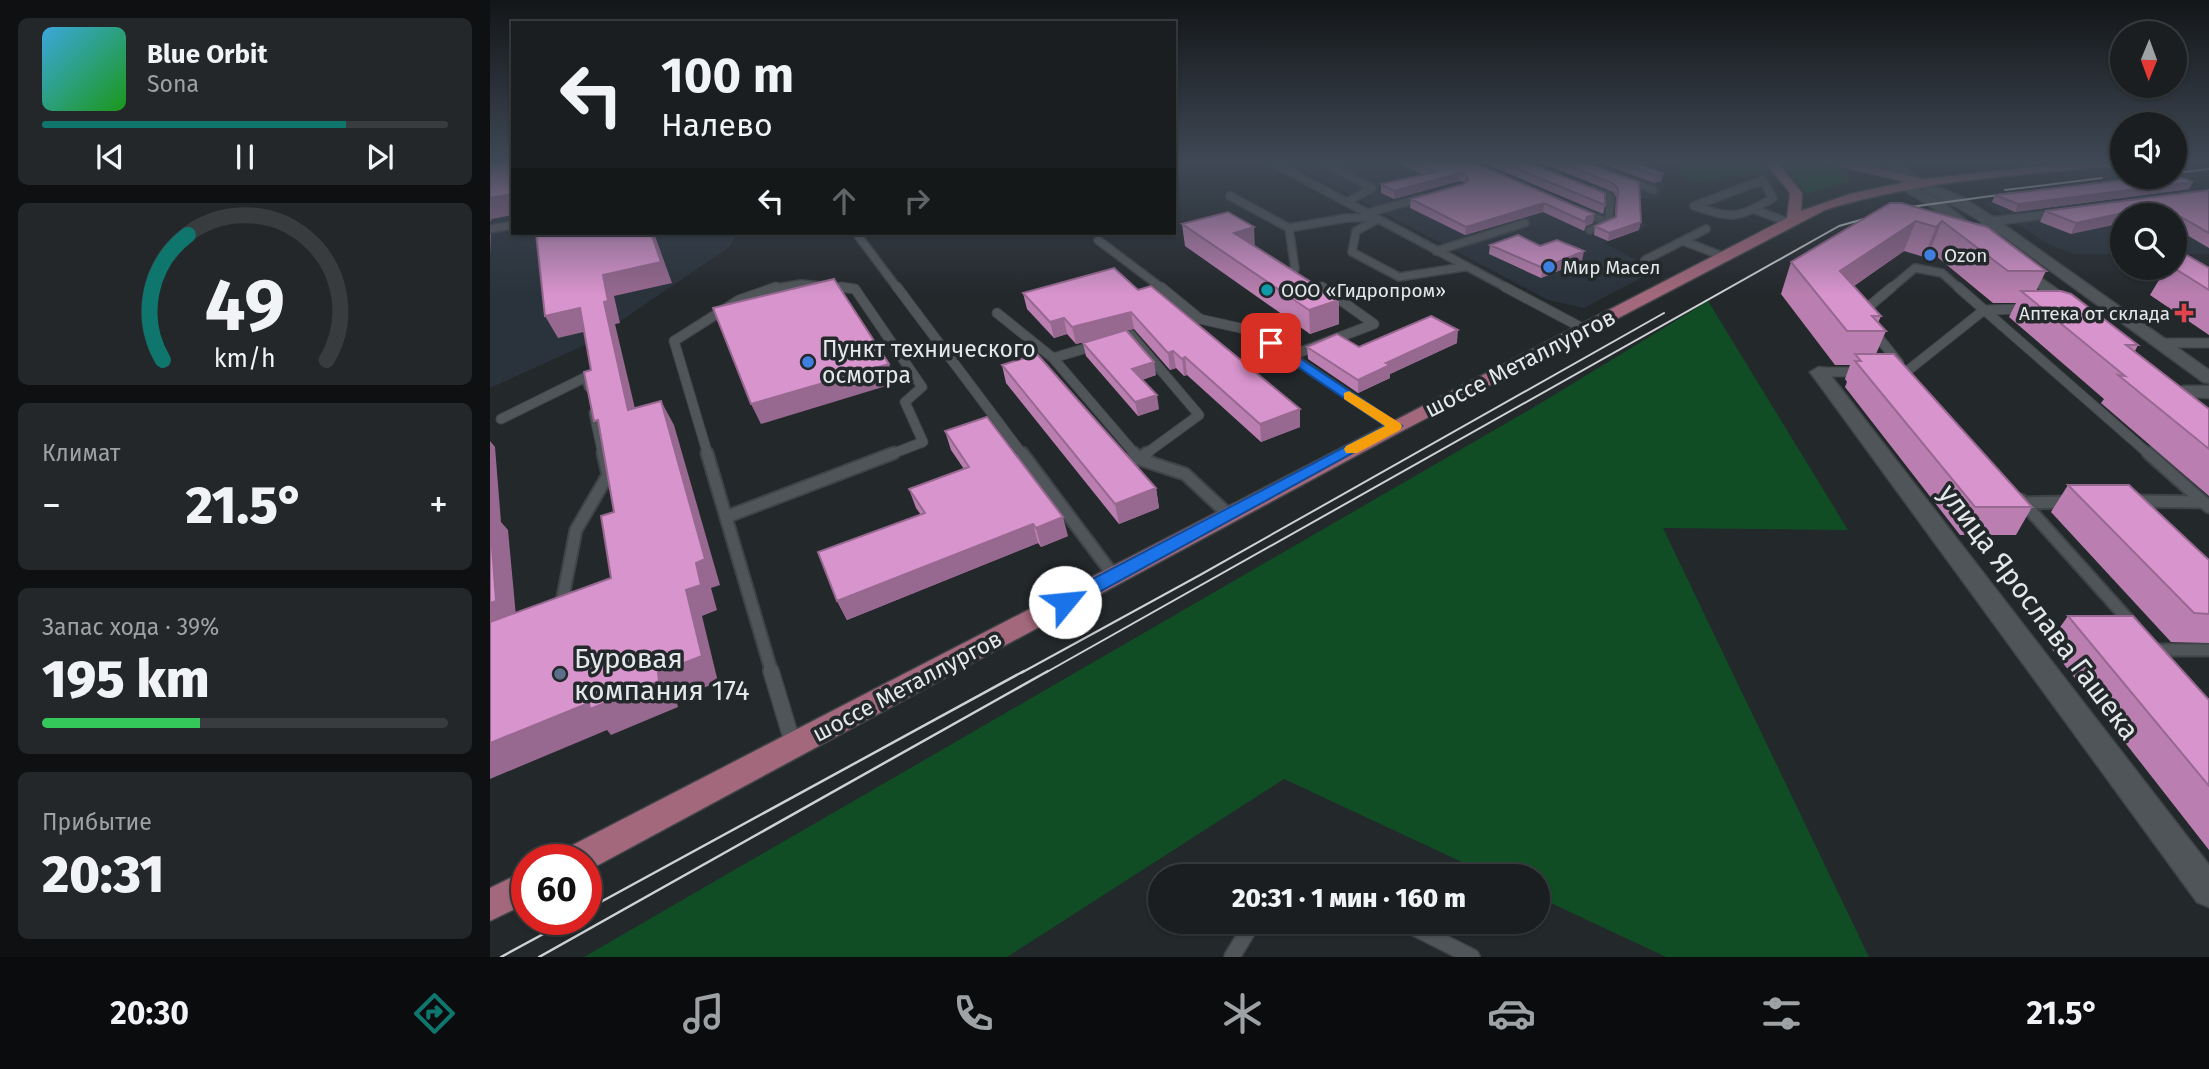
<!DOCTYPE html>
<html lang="ru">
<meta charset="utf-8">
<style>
body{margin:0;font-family:"Fira Sans",sans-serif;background:#232729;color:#f1f3f6;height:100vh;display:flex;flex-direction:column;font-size:26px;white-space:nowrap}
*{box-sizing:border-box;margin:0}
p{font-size:23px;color:#9fa2a5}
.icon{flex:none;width:38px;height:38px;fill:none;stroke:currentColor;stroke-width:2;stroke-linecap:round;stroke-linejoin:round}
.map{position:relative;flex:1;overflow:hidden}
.side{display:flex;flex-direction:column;gap:18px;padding:18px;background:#0e1012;width:490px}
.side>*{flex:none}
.banner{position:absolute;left:21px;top:21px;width:665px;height:214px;border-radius:0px;box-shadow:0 2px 5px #0004,0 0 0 2px #383c3e;background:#1a1e20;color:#f1f3f6;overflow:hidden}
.needle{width:46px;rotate:181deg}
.fabs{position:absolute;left:1620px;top:21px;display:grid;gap:14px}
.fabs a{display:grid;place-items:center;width:77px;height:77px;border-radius:50%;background:#1a1e20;box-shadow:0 2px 5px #0004,0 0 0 2px #383c3e;font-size:35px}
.speed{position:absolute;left:21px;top:844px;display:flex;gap:14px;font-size:35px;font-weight:700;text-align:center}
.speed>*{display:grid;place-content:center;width:91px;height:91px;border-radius:50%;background:#1a1e20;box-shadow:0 2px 5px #0004,0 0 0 2px #383c3e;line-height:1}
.speed .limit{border:10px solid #d22;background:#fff;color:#111}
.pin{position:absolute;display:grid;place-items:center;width:60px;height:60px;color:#fff;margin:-30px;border-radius:14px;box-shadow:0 4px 10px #0006}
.me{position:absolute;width:77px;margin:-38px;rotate:62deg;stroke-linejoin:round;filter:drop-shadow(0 0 5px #0008)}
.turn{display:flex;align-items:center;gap:24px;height:147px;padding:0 35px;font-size:32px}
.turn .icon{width:91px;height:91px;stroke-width:2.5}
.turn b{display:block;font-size:49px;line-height:60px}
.lanes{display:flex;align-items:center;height:66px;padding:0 35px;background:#0003;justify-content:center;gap:35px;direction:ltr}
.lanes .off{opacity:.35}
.big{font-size:52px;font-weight:800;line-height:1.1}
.side .tile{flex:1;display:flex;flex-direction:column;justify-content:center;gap:10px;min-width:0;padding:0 24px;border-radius:10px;background:#232729}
.side .dial{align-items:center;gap:0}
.dial svg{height:182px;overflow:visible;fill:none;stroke:#383c3e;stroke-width:7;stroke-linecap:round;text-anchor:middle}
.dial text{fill:#f1f3f6;stroke:none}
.song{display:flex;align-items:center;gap:21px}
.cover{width:84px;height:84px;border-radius:10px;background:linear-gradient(135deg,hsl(200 70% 55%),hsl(120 70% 35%))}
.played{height:7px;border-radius:4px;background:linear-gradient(90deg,#0f766e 75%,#383c3e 75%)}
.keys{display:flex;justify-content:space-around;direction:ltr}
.heat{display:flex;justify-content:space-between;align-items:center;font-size:38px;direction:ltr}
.charge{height:10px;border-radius:5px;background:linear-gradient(90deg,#34c759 39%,#383c3e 0)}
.trip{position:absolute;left:658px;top:864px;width:402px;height:70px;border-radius:35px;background:#1a1e20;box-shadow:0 2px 5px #0004,0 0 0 2px #383c3e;font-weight:800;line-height:70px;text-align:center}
.tabs{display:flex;height:112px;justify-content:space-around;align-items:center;background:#0a0c0d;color:#9fa2a5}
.tabs .icon{width:49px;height:49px}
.tabs .current{color:#0f766e}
.tabs b{font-size:32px;color:#f1f3f6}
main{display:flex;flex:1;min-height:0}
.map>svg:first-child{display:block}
.built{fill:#2a333b}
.green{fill:#104d25}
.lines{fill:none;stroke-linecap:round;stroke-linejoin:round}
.lane-far3-casing{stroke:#404448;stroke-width:10}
.lane-far2-casing{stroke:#404448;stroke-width:11}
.lane-far1-casing{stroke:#404448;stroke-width:15}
.lane-casing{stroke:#404448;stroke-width:18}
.street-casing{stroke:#404448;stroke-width:3}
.secondary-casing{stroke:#404448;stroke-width:3}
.primary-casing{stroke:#404448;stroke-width:3}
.lane-far3{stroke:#505559;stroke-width:7}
.lane-far2{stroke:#505559;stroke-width:9}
.lane-far1{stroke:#505559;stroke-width:11}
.lane{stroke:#505559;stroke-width:15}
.street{fill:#505559;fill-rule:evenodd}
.secondary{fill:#505559;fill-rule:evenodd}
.primary{fill:#a3687b;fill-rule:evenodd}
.tram-far1{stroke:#cfd2d5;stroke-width:2}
.tram{stroke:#cfd2d5;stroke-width:2.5}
.wall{fill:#ba7fb0}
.shaded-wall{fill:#976890}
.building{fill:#d894cd;stroke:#976890;stroke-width:2}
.route{fill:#1a73e8;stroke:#114b97;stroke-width:2}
.slow{fill:#f59e0b}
.shop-dot{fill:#3f7fe0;stroke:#23282b;stroke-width:2.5}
.culture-dot{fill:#0f9aa8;stroke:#23282b;stroke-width:2.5}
.health-dot{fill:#e0444e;stroke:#23282b;stroke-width:2.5}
.service-dot{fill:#5c6f8a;stroke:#23282b;stroke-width:2.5}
.labels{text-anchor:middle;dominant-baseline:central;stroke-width:7;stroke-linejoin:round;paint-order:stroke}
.far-poi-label{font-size:19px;fill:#e5e8eb;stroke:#23282b;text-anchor:start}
.poi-label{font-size:23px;fill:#e5e8eb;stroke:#23282b;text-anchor:start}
.street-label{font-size:23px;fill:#e5e8eb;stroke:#23282b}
.near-street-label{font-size:28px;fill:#e5e8eb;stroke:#23282b}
.near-poi-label{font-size:28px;fill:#e5e8eb;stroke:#23282b;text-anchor:start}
</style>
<main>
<section class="side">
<div class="tile">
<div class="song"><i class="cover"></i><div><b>Blue Orbit</b><p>Sona</p></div></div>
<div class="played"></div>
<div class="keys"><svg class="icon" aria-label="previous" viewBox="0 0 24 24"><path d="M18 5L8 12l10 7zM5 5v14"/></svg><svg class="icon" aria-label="pause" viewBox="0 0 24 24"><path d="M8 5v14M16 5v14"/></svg><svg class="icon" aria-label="next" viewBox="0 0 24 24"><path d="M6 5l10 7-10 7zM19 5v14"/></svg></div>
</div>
<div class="tile dial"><svg viewBox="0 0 100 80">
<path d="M14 69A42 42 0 1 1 86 69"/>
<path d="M14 69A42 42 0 0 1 25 14" stroke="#0f766e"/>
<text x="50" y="56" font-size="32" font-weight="700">49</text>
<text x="50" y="72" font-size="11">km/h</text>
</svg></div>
<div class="tile"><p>Климат</p>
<div class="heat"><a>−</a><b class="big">21.5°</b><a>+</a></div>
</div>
<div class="tile"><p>Запас хода · 39%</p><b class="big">195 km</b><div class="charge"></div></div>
<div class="tile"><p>Прибытие</p><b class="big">20:31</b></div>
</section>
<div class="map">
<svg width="1719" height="957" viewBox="0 0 1719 957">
<rect width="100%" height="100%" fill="#23282b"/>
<path class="built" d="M0 161H23V233H248L238 248 95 345 0 388Z
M796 161H1117L1176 183 1170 198H1148L1149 221 1159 225 1114 243 1166 270 1094 308 1058 300Z
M1674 179 1719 197V254H1685V215H1633V254H1584L1558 244 1494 202Z"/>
<path class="green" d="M1192 161H1269L1280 171 1207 182 1189 174Z
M1290 161C1311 161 1346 160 1360 178L1357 182 1317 194Z
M1218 301 1358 530 1173 528 1379 957H1176L1048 897V877H1004L794 779 517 957H94L1046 406Z"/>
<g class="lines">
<g class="lane-far3-casing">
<path id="lane-far3" d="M780 161 1019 289
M831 161 882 188 857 202
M1136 179 1164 190
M1273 180 1283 198C1246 219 1244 219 1204 206Z
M740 196 799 228 856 218 883 217
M1263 209 1300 223
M1092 212 1119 223
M878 213 932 198
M888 219 866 231 862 252 909 277 974 267
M799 228 805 269
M0 229 23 225
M1100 230 1119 223 1120 197 1102 190
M366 233 408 289
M608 240 673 289
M1193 241 1235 257
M946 251 1035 223
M1155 260 1216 229
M832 287 834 289
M280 289 311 284 363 289
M1400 289 1425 268 1452 273 1470 289"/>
</g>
<g class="lane-far2-casing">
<path id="lane-far2" d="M351 287 365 289 432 387 415 402 433 442 399 455
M407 287 533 455
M671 287 710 319 763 331 905 427
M1015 287 1096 330
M1468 287 1660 455
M507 313 563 358 646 455
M1370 314 1402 287
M1384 332 1409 363
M629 338 641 335 709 415 654 455
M1670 343H1719
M800 356 884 324 832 287
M563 358 607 345
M1329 372H1371
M1408 372H1416L1494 310 1535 309
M104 413 113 455
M11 419 96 377 99 387
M218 455 184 341 249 300 286 287"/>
</g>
<g class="lane-far1-casing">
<path id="lane-far1" d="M217 453 282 673
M532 453 624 576
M644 453 649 459 695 474 738 514
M1658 453 1719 507
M649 459 657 453
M1531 500 1644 626
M1645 501 1712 502
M1533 503 1579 502
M236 517 404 453
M71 607 86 530 118 475 113 453
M1666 650H1719"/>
</g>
<g class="lane-casing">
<path id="lane" d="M281 671 303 744
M913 922 982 957
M742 957 763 922"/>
</g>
<g class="street-casing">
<path id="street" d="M1329 367 1335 368 1719 865V907L1707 902 1323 376 1320 372Z"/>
</g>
<g class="secondary-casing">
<path id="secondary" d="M1393 161H1407L1434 181 1472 197 1503 217 1587 208 1589 211 1582 215 1513 224 1719 370V383L1713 382 1513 236 1491 225 1490 221C1459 200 1419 188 1393 161Z
M1417 183 1450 200 1489 230V236H1479L1440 206 1413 190 1411 187Z
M1527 261 1588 304 1590 307 1588 310H1576L1522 268 1520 265Z
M1693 386H1719V398L1686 396 1684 392Z"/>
</g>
<g class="primary-casing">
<path id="primary" d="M1274 161H1286L1312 193 1311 211 1360 194 1415 182 1349 166V161H1358L1433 179 1601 161H1633V165C1532 175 1432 180 1335 210L912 431 99 870 96 871V859H72L77 848 1297 218 1300 193Z
M37 870V903L0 921V888Z"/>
</g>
<use href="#lane-far3" class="lane-far3"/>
<use href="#lane-far2" class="lane-far2"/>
<use href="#lane-far1" class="lane-far1"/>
<use href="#lane" class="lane"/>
<use href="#street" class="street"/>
<use href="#secondary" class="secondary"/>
<use href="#primary" class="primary"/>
<path class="tram-far1" d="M1685 173 1719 169
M1603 184 1658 177
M1515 190 1612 178
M531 673 710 575 1174 313
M555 673 1349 226 1413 208 1523 193"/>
<path class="tram" d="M96 910 534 671
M11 957 81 919
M49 957 558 671"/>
</g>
<path class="wall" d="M904 161H980L1104 214 1103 223 1096 226 1094 231 1053 212 975 235 920 208 921 199 974 184 975 182 969 181 904 199 891 193V184L934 175Z
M989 161H1035L1115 205 1113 214Z
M1047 161H1092L1149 182V230L1118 241 1104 235 1105 226 1125 218 1126 197 1123 192Z
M1105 161H1140L1173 173 1171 181 1164 183Z
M1672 180 1699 189 1525 212 1502 202 1505 195Z
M1719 190V248L1685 228V215H1633L1581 234 1550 222 1555 211Z
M1400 203 1497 227 1556 271 1546 291 1648 345 1645 351 1719 409V496L1611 403 1614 399 1519 317 1526 303H1503L1440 251 1434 257 1414 251 1364 286 1391 316 1388 323 1396 331 1386 354 1542 507 1526 535H1470L1355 387 1357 382 1355 379 1360 365H1345L1291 294 1301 262Z
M692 224 765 247 849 324 820 334 695 246Z
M1000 245 1050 246 1092 261 1051 278 999 254Z
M1676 268H1719V335L1660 295Z
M648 290 810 409V427L771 442 697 375 694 376 686 368 680 370 644 329 637 330 666 375 652 380 669 409 648 416 596 356 593 343 625 334 586 344 577 334 564 338 537 309 533 293Z
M967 343 900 374V378L868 393 818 359 817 347H869Z
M512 365 666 488 669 508 629 524 516 383Z
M455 431 578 536 551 547 548 543 357 620 347 601 431 515 426 508 419 489 474 469 461 450Z
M1578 485 1719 560V643L1681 642 1561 512Z
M1578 616 1719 700V850L1558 644Z"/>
<path class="shaded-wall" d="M762 161H775L774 162 763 165Z
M970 173 969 181 904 199V191Z
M1173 173 1171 181 1164 183 1165 175Z
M1703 182 1699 189 1525 212 1528 204Z
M23 194V215L2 219 0 222V198Z
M1054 203 1053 212 975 235 976 227Z
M1670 205 1665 215H1633V223L1581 234 1586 223Z
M1104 214 1103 223 1096 226 1094 231 1097 217Z
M1426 221 1414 251 1339 303 1350 271Z
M1452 221 1440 251 1434 257 1446 227Z
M1151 222 1149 230 1118 241 1119 233Z
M764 227 765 249 744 233Z
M0 233 1 235 0 255Z
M161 233H164L182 283 124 296 130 323 125 324 151 434 138 410 114 302 113 275Z
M1094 251 1092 261 1051 278 1053 268Z
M849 300V324L820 334 819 310Z
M90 308 102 330 68 338 55 316Z
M641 312 644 329 586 344 582 327Z
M574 318 577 334 564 338 560 322Z
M968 330 967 343 900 374V378L868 393V380L896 363Z
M683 351 686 368 680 370 678 353Z
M695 357 697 375 694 376 692 359Z
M664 362 666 375 645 382 642 369Z
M399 364 406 383 271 424 261 404Z
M667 395 669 409 648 416 645 402Z
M171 401 184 425 230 585 221 588 227 610 212 616 228 682 186 699 188 707 121 735 117 730 0 779V743L99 703 168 673 206 563Z
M810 409V427L771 442 770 424Z
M0 441 5 447 11 522 18 530 27 627 0 639Z
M666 488 669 508 629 524 625 504Z
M573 517 578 536 551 547 546 528Z
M543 524 548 543 357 620 347 601Z"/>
<path class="building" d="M0 161H23V194L0 198Z
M921 161H980L1104 214 1097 217 1095 222 1054 203 976 227 921 199 974 184 978 180 975 174 970 173 904 191 891 184 945 172Z
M1008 161H1035L1115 193V205Z
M1067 161H1092L1149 182 1151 222 1119 233 1105 226 1126 217 1128 189 1124 184Z
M1127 161H1140L1173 173 1165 175Z
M1660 177 1672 180 1692 178 1703 182 1528 204 1505 195Z
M1719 190V233L1670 205 1586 223 1555 211Z
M1400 203H1411L1497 227 1556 271H1518L1452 221 1446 227 1426 221 1350 271 1391 316H1382L1396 331H1357L1301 262Z
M738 212 764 227 744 233 849 300 819 310 692 224Z
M46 233H161L171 262 113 275 118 301 114 302 138 410 171 401 215 559 206 563 211 585 196 590 212 656 168 673 169 681 100 709 99 703 0 743V622L121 578 111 516 124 512 108 420 104 421 94 372 101 370 90 308 55 316Z
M1028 235 1050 246 1067 240 1094 251 1053 268 1000 245Z
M1688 250 1719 268V290L1684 268H1685V253Z
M624 268 648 290 661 286 810 409 770 424 695 357 692 359 683 351 678 353 641 312 582 327 574 318 560 322 533 293Z
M344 279 399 364 261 404 223 308Z
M1531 291H1571L1581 294 1648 345H1636L1719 409V449L1628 375 1635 376Z
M941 316 968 330 896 363 900 365 868 380 817 347 847 334 869 347Z
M636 330 664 362 642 369 667 395 645 402 593 343Z
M547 354 666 488 625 504 512 365Z
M1365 354H1404L1542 507H1485L1365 361H1371Z
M497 417 573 517 546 528 543 524 347 601 328 552 435 513 419 489 479 467 455 431Z
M1578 485H1639L1719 560V614L1704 613Z
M0 520 6 601 0 603Z
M1578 616H1643L1719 700V786Z"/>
<linearGradient id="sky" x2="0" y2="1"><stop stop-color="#131618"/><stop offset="0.55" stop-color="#3f4855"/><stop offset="1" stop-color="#3f4855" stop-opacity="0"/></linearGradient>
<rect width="1719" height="295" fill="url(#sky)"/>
<path class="route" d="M781 339 912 426 582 607H568L566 602 568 597 895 426 777 346V341Z"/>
<path class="slow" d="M859 391 910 423 912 426 910 430 867 453H856L854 449 856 446 895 426 854 399V393Z"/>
<g class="shop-dot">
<circle cx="1440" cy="255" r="7"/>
<circle cx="1059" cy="267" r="7"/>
<circle cx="318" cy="362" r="7"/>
</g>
<circle class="culture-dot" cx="777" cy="290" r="7"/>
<path class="health-dot" d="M1690.5 302.5h7v7h7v7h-7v7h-7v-7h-7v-7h7z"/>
<circle class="service-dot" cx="70" cy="674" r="7"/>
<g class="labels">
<g class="far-poi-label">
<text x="1454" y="255">Ozon</text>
<text x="1073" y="267">Мир Масел</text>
<text x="791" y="290">ООО «Гидропром»</text>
<text x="1680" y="313" text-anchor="end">Аптека от склада</text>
</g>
<g class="poi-label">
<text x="332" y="349">Пункт технического<tspan x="332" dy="26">осмотра</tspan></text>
</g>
<g class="street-label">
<text transform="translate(1030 363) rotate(-27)">шоссе Металлургов</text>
<text transform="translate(417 686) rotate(-28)">шоссе Металлургов</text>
</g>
<g class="near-street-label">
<text transform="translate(1549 612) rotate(53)">улица Ярослава Гашека</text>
</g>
<g class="near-poi-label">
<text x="84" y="658">Буровая<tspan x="84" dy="32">компания 174</tspan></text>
</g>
</g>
</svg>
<div class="fabs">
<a><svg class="needle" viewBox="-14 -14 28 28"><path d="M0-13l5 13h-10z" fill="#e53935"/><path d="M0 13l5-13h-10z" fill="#9fa2a5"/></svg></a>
<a><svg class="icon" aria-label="sound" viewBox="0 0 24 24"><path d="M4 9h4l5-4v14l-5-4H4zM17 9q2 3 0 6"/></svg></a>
<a><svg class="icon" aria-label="search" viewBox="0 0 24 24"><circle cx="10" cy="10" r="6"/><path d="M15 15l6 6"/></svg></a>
</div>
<div class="speed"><div class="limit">60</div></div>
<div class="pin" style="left:781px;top:343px;background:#d93025"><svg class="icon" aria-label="arrive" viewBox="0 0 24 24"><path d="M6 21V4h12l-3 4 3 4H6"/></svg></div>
<svg class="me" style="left:575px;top:602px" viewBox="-20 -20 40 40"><circle r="19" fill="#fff"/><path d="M0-13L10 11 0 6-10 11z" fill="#1a73e8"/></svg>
<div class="trip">20:31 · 1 мин · 160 m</div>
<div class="banner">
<div class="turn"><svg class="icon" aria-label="left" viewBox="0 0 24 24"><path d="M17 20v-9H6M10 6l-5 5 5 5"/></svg><div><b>100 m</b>Налево</div></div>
<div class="lanes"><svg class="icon" aria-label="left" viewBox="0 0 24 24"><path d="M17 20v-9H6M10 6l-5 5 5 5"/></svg><svg class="icon off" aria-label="ahead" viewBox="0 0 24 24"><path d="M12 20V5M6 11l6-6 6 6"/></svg><svg class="icon off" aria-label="right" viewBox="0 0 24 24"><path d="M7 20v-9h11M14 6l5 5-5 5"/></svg></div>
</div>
</div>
</main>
<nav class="tabs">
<b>20:30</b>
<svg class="icon current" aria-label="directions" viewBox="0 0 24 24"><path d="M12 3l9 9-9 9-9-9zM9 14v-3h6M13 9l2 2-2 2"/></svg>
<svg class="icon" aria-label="music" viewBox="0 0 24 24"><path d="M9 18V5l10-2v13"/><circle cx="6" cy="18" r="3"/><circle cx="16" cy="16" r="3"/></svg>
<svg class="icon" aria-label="phone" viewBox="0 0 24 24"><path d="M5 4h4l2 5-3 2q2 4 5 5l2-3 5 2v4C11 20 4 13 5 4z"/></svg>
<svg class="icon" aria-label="climate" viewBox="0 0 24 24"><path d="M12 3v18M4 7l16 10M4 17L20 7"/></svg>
<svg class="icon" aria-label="car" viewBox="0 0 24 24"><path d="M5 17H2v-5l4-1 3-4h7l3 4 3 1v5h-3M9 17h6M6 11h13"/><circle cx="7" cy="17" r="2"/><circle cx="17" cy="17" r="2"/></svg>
<svg class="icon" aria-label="filters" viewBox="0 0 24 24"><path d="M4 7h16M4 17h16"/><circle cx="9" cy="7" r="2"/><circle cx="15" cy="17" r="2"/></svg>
<b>21.5°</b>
</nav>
